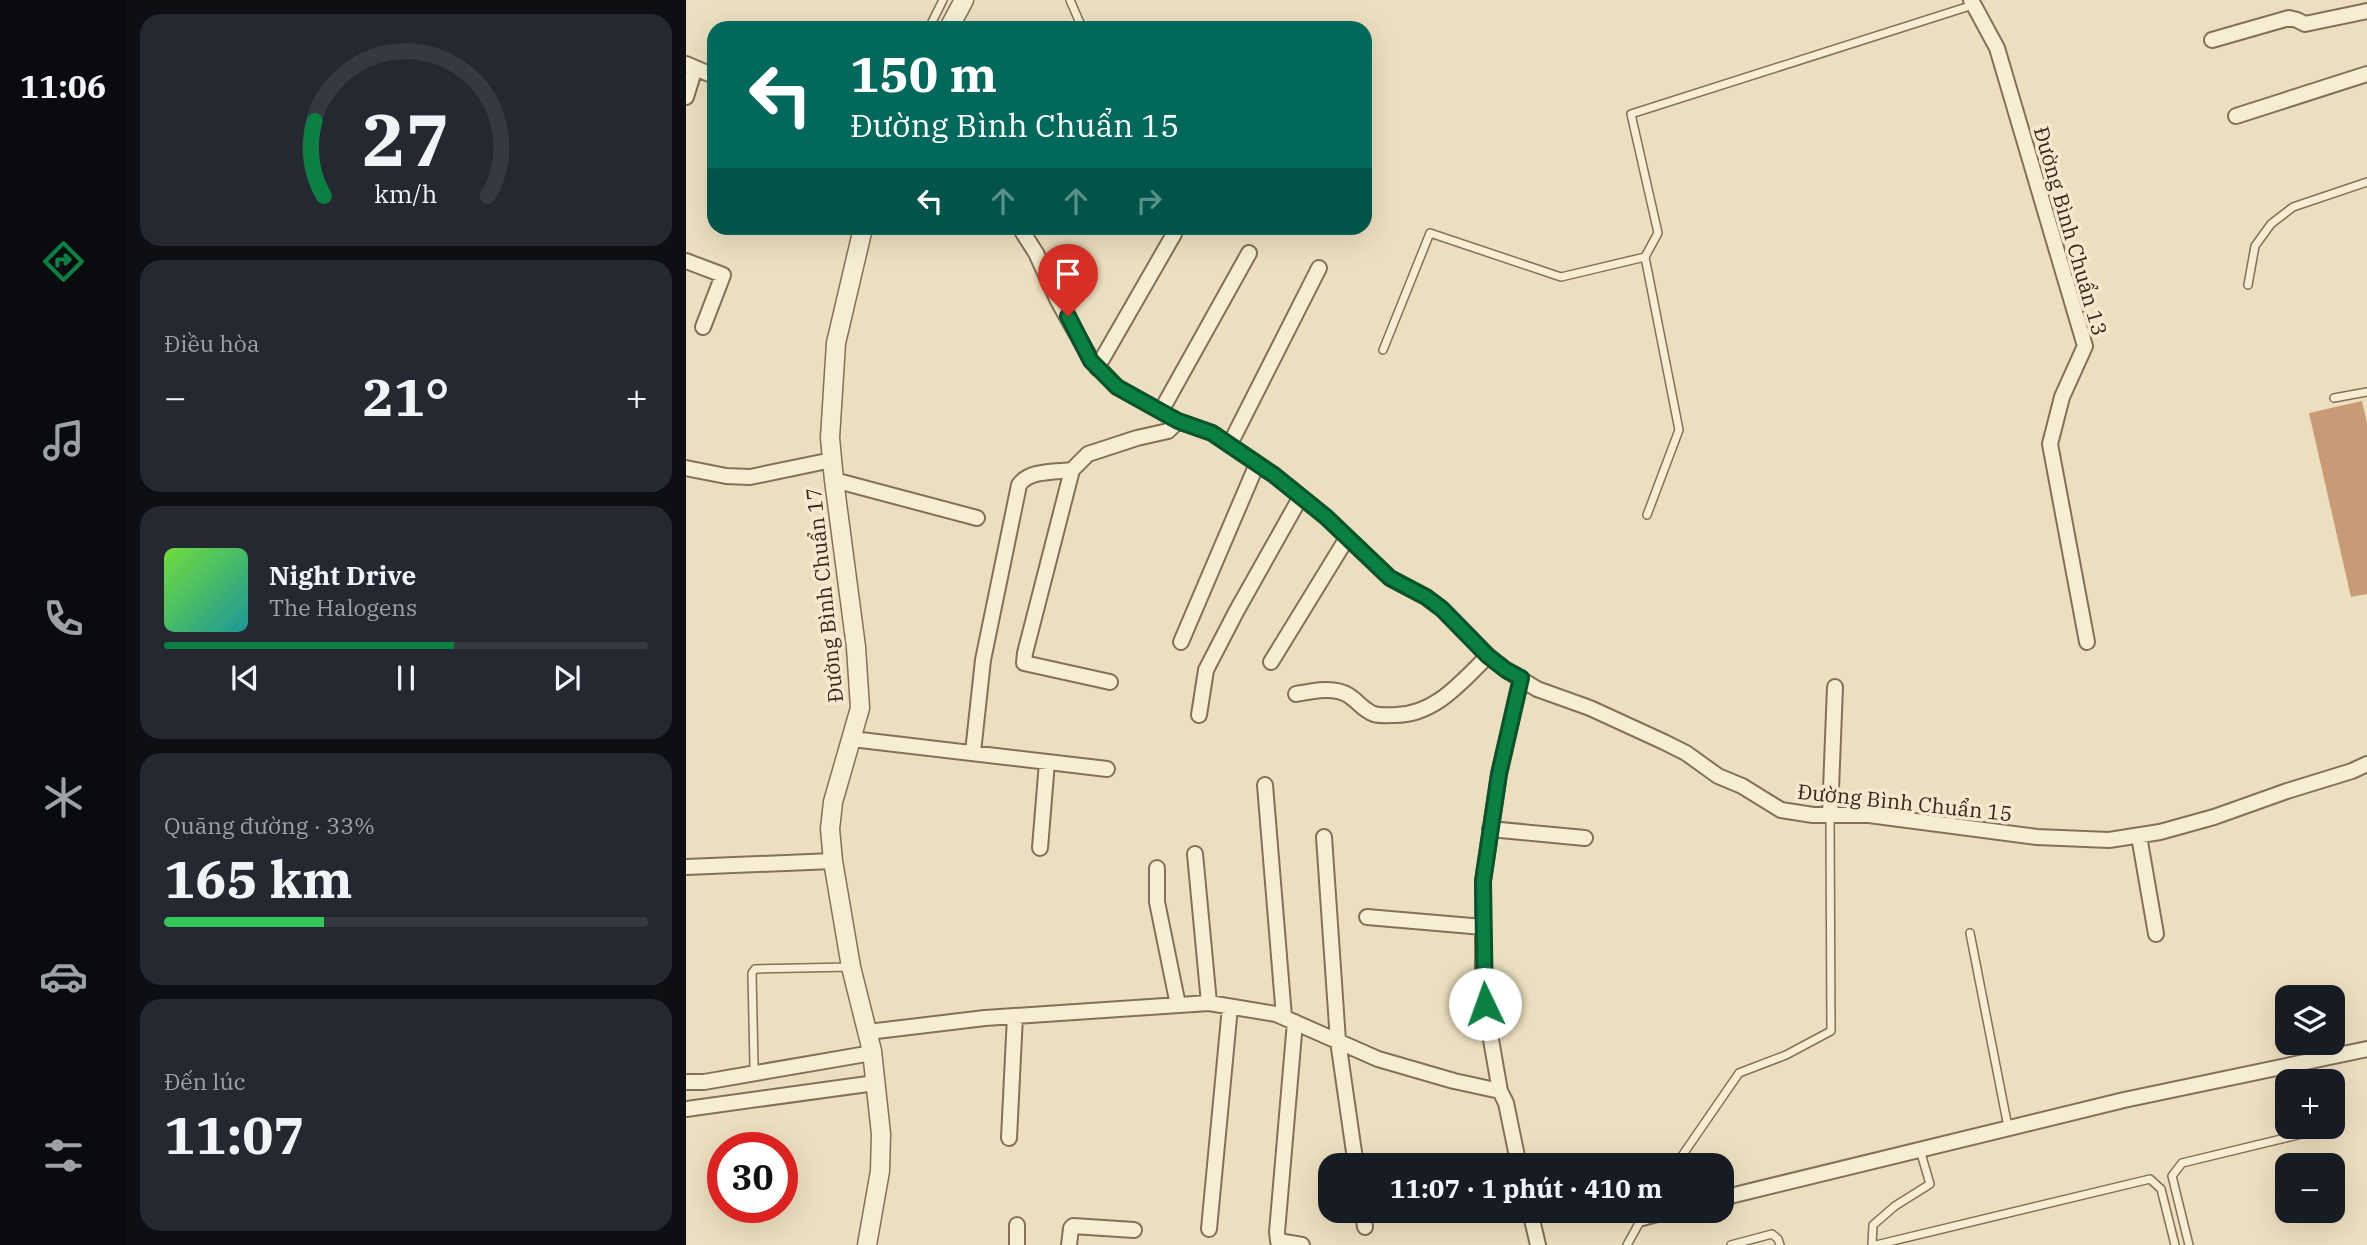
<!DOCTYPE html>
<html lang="vi">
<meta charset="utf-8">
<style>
body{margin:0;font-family:"IBM Plex Serif",serif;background:#242831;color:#f1f3f6;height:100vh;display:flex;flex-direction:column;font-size:26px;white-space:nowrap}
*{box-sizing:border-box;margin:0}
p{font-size:23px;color:#9ea1a6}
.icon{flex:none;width:38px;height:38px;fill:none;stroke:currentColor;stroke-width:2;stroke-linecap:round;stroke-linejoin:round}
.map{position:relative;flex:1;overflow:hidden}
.side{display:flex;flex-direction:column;gap:14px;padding:14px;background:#0d0f14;width:560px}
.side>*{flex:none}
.banner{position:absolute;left:21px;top:21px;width:665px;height:214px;border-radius:21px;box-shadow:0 7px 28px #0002;background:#00695c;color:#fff;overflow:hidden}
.buttons{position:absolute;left:1589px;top:985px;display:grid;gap:14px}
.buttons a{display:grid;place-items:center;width:70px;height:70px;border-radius:14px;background:#171b24;box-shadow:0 7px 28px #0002;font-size:35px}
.speed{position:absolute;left:21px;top:1132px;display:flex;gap:14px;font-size:35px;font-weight:700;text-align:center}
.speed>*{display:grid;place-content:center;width:91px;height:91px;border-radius:50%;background:#171b24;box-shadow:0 7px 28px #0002;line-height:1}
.speed .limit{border:10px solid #d22;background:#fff;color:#111}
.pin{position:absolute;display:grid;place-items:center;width:60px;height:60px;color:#fff;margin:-72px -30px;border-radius:50% 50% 50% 0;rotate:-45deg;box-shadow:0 0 7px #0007}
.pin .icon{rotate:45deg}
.me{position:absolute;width:77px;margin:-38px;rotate:357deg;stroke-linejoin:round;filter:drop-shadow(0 0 5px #0008)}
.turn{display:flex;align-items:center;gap:24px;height:147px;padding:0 28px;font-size:32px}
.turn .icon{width:91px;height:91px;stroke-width:2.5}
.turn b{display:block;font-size:49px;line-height:60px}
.lanes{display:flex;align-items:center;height:66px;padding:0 28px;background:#0003;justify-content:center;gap:35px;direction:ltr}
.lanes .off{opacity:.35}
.big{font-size:52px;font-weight:800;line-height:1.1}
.side .tile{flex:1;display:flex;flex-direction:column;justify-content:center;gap:10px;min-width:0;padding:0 24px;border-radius:21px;background:#242831}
.side .dial{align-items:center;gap:0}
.dial svg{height:182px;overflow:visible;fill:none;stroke:#363941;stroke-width:7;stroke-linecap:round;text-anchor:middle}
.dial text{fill:#f1f3f6;stroke:none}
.song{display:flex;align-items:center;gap:21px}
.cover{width:84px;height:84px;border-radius:10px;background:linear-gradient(135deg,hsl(100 70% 55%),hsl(180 70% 35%))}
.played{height:7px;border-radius:4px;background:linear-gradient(90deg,#0b8043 60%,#363941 60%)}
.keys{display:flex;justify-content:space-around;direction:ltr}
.heat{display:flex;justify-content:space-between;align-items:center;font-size:38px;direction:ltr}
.charge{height:10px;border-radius:5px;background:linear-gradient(90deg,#34c759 33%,#363941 0)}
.trip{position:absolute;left:632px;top:1153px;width:416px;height:70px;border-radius:21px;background:#171b24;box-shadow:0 7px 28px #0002;font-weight:800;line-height:70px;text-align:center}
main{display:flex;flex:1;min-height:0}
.tabs{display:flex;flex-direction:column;width:126px;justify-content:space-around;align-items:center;background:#090b0e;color:#9ea1a6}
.tabs .icon{width:49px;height:49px}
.tabs .current{color:#0b8043}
.tabs b{font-size:32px;color:#f1f3f6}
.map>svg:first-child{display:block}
.building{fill:#c99a76}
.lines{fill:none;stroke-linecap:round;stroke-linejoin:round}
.service-casing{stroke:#847058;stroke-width:10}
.minor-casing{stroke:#847058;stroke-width:18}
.tertiary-casing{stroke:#847058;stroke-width:21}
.service{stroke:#f7edd2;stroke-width:7}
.minor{stroke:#f7edd2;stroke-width:14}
.tertiary{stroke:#f7edd2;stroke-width:18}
.route-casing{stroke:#07532c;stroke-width:18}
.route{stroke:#0b8043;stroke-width:12}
.labels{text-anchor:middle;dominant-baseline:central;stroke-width:7;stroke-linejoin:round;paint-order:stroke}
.street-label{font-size:21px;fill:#34281c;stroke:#f4e9ce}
</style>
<main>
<nav class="tabs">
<b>11:06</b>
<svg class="icon current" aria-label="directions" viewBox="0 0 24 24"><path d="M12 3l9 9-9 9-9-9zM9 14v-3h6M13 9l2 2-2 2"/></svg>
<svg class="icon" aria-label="music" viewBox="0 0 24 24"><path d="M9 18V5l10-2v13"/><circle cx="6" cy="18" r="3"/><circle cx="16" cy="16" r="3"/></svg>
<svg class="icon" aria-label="phone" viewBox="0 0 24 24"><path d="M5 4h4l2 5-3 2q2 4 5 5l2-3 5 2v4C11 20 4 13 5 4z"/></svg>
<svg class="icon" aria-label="climate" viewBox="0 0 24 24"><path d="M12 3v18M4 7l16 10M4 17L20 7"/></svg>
<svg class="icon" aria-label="car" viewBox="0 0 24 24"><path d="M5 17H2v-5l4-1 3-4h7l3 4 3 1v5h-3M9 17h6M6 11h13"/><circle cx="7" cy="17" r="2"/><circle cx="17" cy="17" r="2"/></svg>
<svg class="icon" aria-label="filters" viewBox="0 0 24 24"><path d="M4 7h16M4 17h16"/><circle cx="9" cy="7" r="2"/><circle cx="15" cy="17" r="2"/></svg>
</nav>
<section class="side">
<div class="tile dial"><svg viewBox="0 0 100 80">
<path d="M14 69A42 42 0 1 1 86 69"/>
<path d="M14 69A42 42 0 0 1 10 36" stroke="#0b8043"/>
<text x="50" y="56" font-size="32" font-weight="700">27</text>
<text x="50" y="72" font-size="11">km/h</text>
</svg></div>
<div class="tile"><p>Điều hòa</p>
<div class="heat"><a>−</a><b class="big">21°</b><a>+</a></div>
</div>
<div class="tile">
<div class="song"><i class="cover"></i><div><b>Night Drive</b><p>The Halogens</p></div></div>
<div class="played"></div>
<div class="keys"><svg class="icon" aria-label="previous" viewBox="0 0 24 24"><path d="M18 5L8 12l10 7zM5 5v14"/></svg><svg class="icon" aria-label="pause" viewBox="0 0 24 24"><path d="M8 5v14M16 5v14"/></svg><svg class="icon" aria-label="next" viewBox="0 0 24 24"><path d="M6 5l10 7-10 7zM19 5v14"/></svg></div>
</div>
<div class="tile"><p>Quãng đường · 33%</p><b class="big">165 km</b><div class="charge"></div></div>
<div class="tile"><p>Đến lúc</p><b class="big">11:07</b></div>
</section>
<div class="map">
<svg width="1681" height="1245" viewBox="0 0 1681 1245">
<rect width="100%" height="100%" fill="#ecdfbf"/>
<path class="building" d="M1676 401 1681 423V594L1665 597 1623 413Z"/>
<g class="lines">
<g class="service-casing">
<path id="service" d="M384 0 394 23
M243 28 257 0
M1562 285 1569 246 1585 224 1607 207 1681 182
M697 350 744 233 875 277 959 257
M1648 398 1681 392
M961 515 993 430 959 257 972 233 945 114 1287 5
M1284 933 1322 1127
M1615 1063 1621 1082
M68 1066 66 973 69 969 165 967
M989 1166 1053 1073 1100 1055 1145 1031 1144 815
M941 1245 956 1218
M1045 1245 1086 1234 1092 1239 1094 1245
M1186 1245 1187 1225 1209 1206 1244 1184 1234 1150
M1190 1245 1464 1179 1475 1189 1489 1245
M1503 1245 1486 1176 1496 1163 1624 1132 1627 1127"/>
</g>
<g class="minor-casing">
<path id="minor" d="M1285 0 1311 48 1399 346 1376 397 1364 444 1401 642
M1526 40 1603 18 1611 20 1619 24 1681 11
M0 64 28 76
M0 97 9 68
M1550 116 1681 74
M334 228 350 253 372 301 406 361 431 387 492 421 526 433 588 475 640 517 704 578 740 597 756 609 802 656 820 670 851 689 904 708 978 742 1000 753 1032 776 1056 786 1095 810 1127 815H1183L1351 837 1423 840 1474 832 1528 817 1601 791 1666 771 1681 764
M0 261 37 275 17 327
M411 368 488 234
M475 411 563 253
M544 444 633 268
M0 468 40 476 64 477 146 460
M148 480 291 518
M495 642 571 464
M585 662 661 538
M424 682 338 663 339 653 386 470 402 454 451 438 482 431 492 421
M610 694C626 691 648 686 662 695 672 701 677 710 688 714 695 716 703 715 710 715 750 714 775 682 802 656
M513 715 520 670 550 612 614 498
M166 739 421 769
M287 752 297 660 333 485C343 470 369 472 386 470
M579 785 598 1017
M1144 815 1149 687
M804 829 899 838
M1453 836 1470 934
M638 837 652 1041 670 1166
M354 848 361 762
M509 854 523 1003
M0 867 147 861
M471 868V902L492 1005
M681 917 797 927
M609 1022 591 1232 592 1241 616 1245
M182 1032 299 1018 523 1003 590 1014 692 1059 768 1081 814 1091 820 1103 833 1166
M0 1082H18L186 1053
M814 1091 797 994V881L813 774 835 678
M0 1109 189 1083
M323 1138 329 1016
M1036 1198 1438 1100 1681 1049
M677 1211 679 1227
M844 1211 852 1245
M956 1218 983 1211
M331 1225V1245
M523 1229 544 1007
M383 1245 385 1228 387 1226 448 1230"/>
</g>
<g class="tertiary-casing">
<path id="tertiary" d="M263 28 278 0
M177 228 150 343 144 438 148 480 170 647 174 708 147 802 144 829 147 861 165 967 186 1051 195 1134 194 1171 181 1245"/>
</g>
<use href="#service" class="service"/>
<use href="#minor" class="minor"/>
<use href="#tertiary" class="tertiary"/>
</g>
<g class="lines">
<g class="route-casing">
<path id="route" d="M382 316 405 361 431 387 492 421 526 433 588 475 640 517 704 578 740 597 756 609 802 656 820 670 835 678 813 774 797 881 799 1004"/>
</g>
<use href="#route" class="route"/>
</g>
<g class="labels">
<g class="street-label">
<text transform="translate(1385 231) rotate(74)">Đường Bình Chuẩn 13</text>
<text transform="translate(138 595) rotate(-96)">Đường Bình Chuẩn 17</text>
<text transform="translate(1219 802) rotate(6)">Đường Bình Chuẩn 15</text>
</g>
</g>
</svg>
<div class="buttons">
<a><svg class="icon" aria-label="layers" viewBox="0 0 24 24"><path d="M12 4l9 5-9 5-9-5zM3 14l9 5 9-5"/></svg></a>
<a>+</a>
<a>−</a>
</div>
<div class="speed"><div class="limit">30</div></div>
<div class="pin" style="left:382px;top:316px;background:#d93025"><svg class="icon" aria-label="arrive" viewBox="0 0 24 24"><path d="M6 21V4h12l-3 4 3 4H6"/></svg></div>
<svg class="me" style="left:799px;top:1004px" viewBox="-20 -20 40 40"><circle r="19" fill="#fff"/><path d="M0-13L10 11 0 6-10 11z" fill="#0b8043"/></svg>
<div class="trip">11:07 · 1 phút · 410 m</div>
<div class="banner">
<div class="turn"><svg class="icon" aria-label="left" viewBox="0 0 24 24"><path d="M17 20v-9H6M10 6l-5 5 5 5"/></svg><div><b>150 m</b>Đường Bình Chuẩn 15</div></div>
<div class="lanes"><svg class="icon" aria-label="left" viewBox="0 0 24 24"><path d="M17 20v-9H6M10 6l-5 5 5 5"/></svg><svg class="icon off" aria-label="ahead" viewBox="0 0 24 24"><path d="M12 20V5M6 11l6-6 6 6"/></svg><svg class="icon off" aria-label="ahead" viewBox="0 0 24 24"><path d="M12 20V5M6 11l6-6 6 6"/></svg><svg class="icon off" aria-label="right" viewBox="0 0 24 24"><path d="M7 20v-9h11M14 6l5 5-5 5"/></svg></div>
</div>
</div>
</main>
